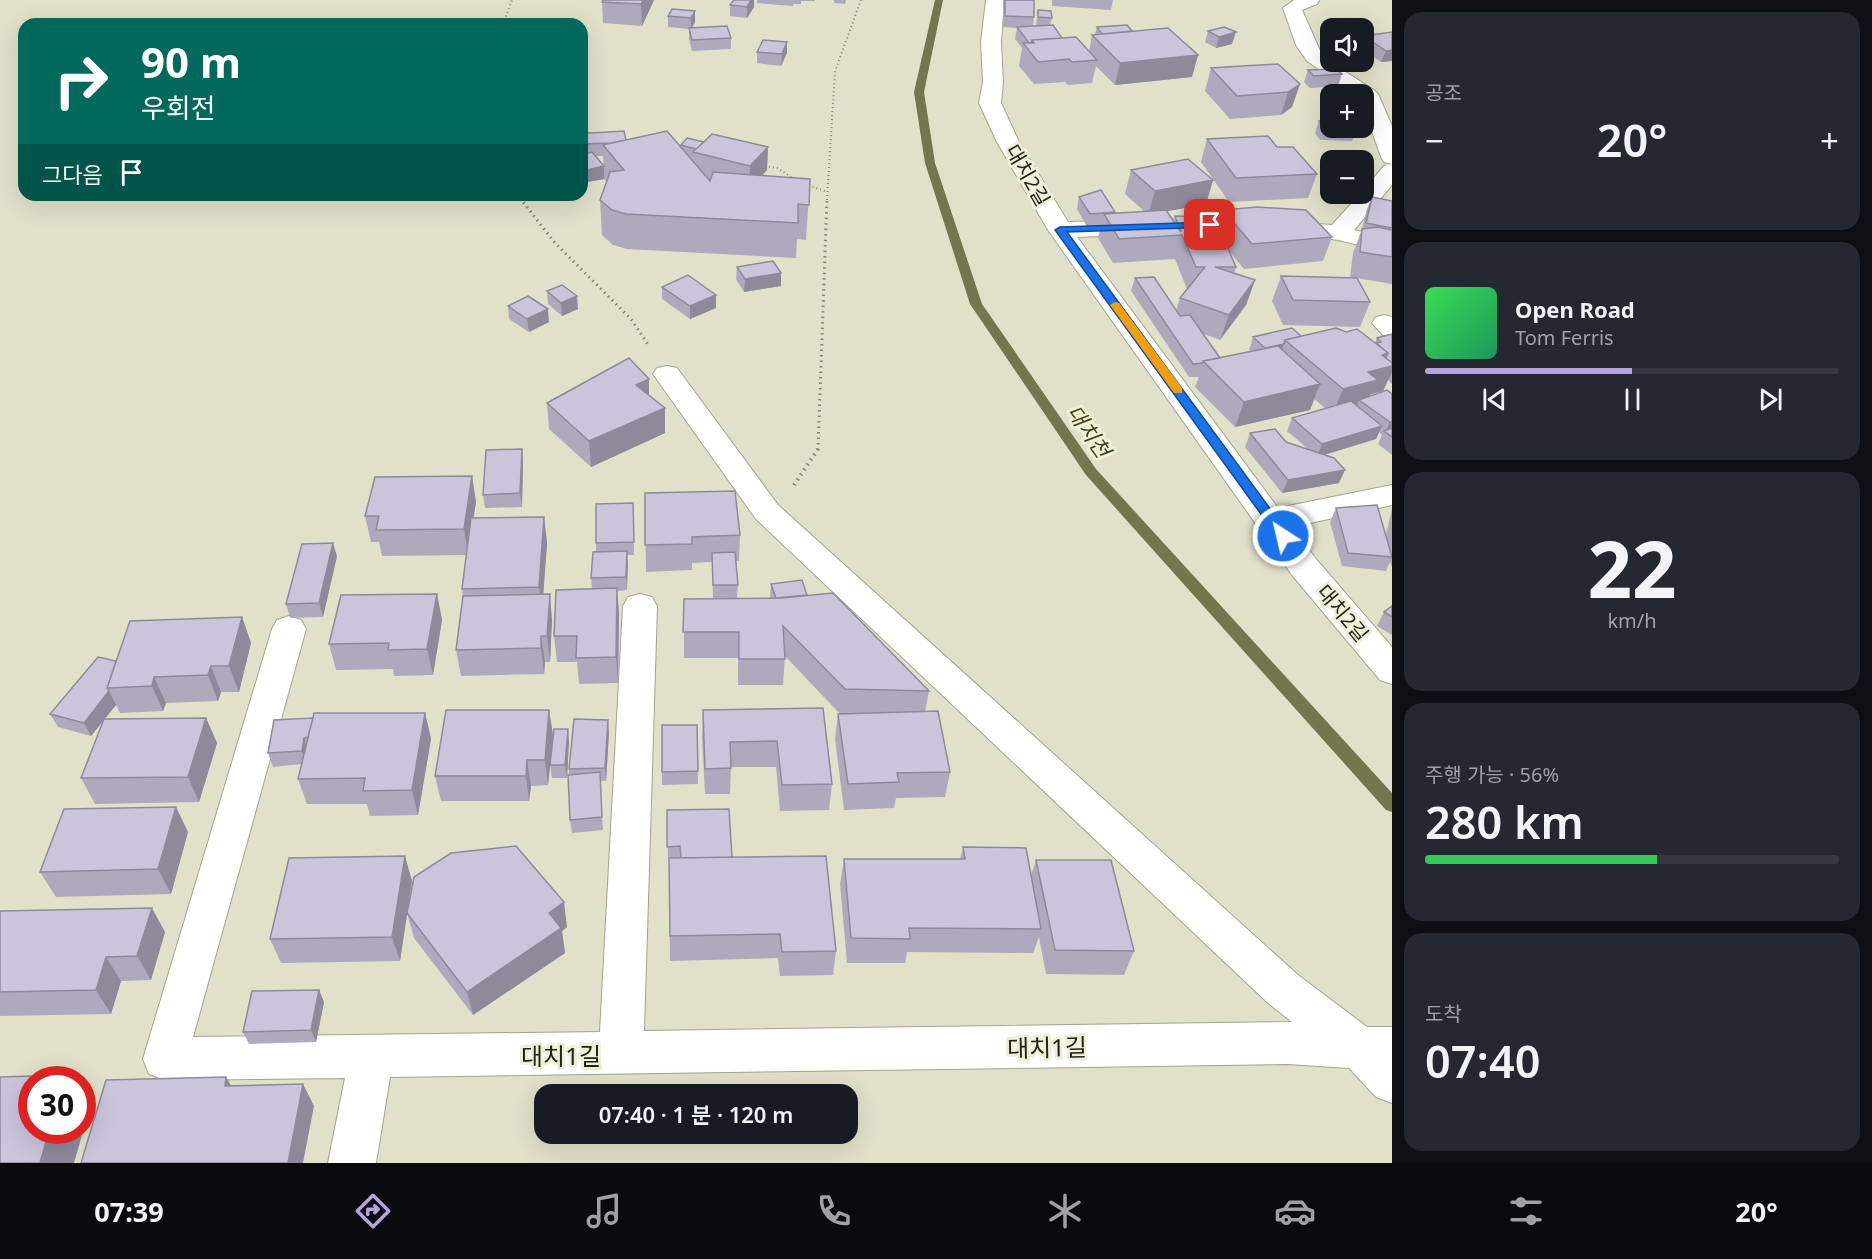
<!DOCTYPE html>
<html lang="ko">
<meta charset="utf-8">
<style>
body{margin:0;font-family:"Noto Sans","Noto Sans KR",sans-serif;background:#242831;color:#f1f3f6;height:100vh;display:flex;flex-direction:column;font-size:22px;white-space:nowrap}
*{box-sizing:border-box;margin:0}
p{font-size:20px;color:#9ea1a6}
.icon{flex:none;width:33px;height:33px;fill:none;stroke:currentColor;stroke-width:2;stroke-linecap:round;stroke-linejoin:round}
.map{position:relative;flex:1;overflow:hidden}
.side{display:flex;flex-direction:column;gap:12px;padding:12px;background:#0d0f14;width:480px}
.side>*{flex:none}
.hud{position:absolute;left:18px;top:18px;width:570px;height:183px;border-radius:18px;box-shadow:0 6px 24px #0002;background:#00695c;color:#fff;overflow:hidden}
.controls{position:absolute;left:1320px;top:18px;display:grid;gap:12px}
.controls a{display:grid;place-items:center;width:54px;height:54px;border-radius:12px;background:#171b24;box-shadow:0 6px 24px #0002;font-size:30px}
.speed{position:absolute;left:18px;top:1066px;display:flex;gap:12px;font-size:30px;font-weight:700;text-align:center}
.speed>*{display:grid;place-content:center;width:78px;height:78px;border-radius:50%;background:#171b24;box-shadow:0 6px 24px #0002;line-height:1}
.speed .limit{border:9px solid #d22;background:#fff;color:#111}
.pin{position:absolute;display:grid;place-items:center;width:51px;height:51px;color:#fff;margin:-26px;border-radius:12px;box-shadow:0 3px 9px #0006}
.me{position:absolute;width:66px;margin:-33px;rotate:325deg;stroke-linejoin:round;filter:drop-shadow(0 0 4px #0008)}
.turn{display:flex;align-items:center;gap:21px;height:126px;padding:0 24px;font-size:27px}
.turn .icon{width:78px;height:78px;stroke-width:2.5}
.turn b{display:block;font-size:42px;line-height:51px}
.then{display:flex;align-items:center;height:57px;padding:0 24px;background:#0003;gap:12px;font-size:22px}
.big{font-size:45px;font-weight:600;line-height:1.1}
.side .tile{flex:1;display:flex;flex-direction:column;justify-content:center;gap:9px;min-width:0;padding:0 21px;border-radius:18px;background:#242831}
.side .dial{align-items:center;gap:0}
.dial b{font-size:78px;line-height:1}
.song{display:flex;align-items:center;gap:18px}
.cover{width:72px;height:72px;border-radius:9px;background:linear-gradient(135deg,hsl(130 70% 55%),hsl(150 70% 35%))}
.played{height:6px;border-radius:3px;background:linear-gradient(90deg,#b7a3db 50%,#363941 50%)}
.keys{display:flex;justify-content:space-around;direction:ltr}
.heat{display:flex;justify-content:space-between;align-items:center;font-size:33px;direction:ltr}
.charge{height:9px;border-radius:4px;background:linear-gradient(90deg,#34c759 56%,#363941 0)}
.trip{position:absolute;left:534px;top:1084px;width:324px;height:60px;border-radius:18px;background:#171b24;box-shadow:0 6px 24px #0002;font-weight:600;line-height:60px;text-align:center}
.menu{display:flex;height:96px;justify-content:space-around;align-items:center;background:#090b0e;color:#9ea1a6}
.menu .icon{width:42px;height:42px}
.menu .selected{color:#b7a3db}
.menu b{font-size:27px;color:#f1f3f6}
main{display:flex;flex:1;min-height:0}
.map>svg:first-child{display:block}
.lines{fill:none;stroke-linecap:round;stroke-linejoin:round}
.stream{fill:#75764e;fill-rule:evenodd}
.minor-casing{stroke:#a3a48d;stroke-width:2}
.path-far2{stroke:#848474;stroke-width:2;stroke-dasharray:1 3;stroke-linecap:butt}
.path-far1{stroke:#848474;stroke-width:3;stroke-dasharray:1.5 4;stroke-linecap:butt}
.path{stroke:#848474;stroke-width:4;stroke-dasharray:1.5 4.5;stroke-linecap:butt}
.minor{fill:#fff;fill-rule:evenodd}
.wall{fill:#afa9bd;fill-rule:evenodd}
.shaded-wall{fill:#8e8a9a}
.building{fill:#cbc5dc;stroke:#8e8a9a;stroke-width:1.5}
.route{fill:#1a73e8;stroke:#114b97;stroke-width:1.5}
.slow{fill:#f59e0b}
.labels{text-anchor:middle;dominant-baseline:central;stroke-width:6;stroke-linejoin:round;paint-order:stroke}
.street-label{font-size:20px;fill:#222219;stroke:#eeefd7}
.water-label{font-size:21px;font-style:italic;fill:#414116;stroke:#eeefd7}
.near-street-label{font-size:24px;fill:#222219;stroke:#eeefd7}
</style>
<main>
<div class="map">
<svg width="1392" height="1163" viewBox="0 0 1392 1163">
<rect width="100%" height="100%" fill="#e1e1ca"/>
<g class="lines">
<path class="stream" d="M935 0H943L924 92 935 163 982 304 1096 469 1392 793V812L1386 810 1086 475 970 304 925 163 914 92Z"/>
<g class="minor-casing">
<path id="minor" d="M986 0H1004L1001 42 1003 82 1001 103 1019 142 1068 222 1234 218 1332 225 1360 194H1364V189L1384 166 1392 164V185L1354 230 1392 239V253C1374 249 1356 244 1338 240 1254 225 1163 234 1077 237L1278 508 1392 485V505L1292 527 1316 559 1392 647V684L1380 680 1292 575 1048 230 997 142 979 103 983 82 981 42Z
M1294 0H1319L1317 4 1302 10 1321 53 1330 62 1374 90 1378 94 1392 126V164L1384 162 1381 157 1364 109V94H1354L1307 61 1296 45 1283 8Z
M1385 315 1392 317V337L1383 335 1372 323 1376 317Z
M667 366 677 368 778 505 1298 975 1367 1027H1392V1103L1376 1097 1349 1068 1287 1064 390 1077 376 1163H328L345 1078 165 1080 149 1074 143 1059 272 629 277 620 289 616 301 620 306 629 193 1037 600 1032 623 606 628 597 640 594 652 597 657 606 644 1031 1292 1022 1268 1003 756 519 653 374 657 368Z"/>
</g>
<path class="path-far2" d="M503 24 512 0
M765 166 777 168 796 180
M805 184 827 192
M518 195 522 200
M827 200 835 71 861 0"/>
<path class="path-far1" d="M520 198 555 243 631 319 649 346
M818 450 827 198"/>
<path class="path" d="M794 485 818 449"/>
<use href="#minor" class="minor"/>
</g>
<path class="wall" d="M603 0H654L642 26 603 23 602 2Z
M757 0H815V1H801V4H793V6L757 3Z
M834 0H846L845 4 834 3Z
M1003 0H1034V17L1033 26H1036L1038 10 1052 18 1050 25 1062 38 1089 51 1092 35 1095 34 1097 27 1132 31 1198 55 1192 77 1115 85 1096 66 1092 83 1068 85 1065 82 1034 84 1019 66 1022 48 1015 39 1017 28 1003 27Z
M1052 0H1113L1111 10 1052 6Z
M730 5 754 7 747 18 730 16Z
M695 11V22L692 28 731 38V49L692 51 689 39V29L668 27V16Z
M1208 31 1232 44 1216 48 1205 42Z
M1392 32V61L1381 62 1364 50V36Z
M787 42V53L781 66 757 63V52Z
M1211 68 1300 84 1292 107 1281 115 1230 119 1205 91Z
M1308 70 1342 74 1338 86 1310 88 1304 82Z
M1326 106H1330V128H1364V110L1367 120 1362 132H1355L1352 141 1320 140 1315 133 1319 121H1322V118Z
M582 132 626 140 681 147V145L704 142 768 147 767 170 762 176 810 179 806 240 797 239 796 258 627 249 613 245 602 235 600 200 607 182 604 179 582 183ZM595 156H603L604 166Z
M1207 139 1277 147 1317 174 1308 198 1229 202 1201 162Z
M1131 170 1213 180 1206 204 1166 211 1173 221 1175 216 1218 227 1223 210 1332 237 1323 261 1244 269 1228 250 1236 267 1234 274 1255 280 1246 305 1220 340 1204 334 1220 358 1250 351 1249 350 1253 337 1301 336 1346 332 1375 343 1377 338 1392 334V384L1388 380 1383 391 1371 394 1370 396 1392 394V455L1378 444 1382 435 1379 432 1376 439 1324 455 1339 483 1282 493 1245 447 1250 433 1286 442 1308 449 1287 431 1292 418 1325 408 1314 399 1310 410 1235 427 1195 387 1199 377H1189L1131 291 1135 278 1176 310 1180 298 1187 289 1175 259 1113 263 1098 238 1101 226 1087 227 1077 209 1079 197 1115 212V214L1145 212 1125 194Z
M1372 197 1392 201V284L1350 277 1353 253 1362 229 1367 209Z
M737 267 781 286 744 292 736 279Z
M1281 276 1370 302 1360 327 1283 325 1272 301Z
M662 287 716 308 690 319 662 299Z
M547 291 578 309 562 316 548 304Z
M508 306 549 322 529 332 509 319Z
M649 379V395L665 408V433L591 467 549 429 547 403Z
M522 449 523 462 522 507 485 508 483 495Z
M472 476 476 502 473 518 544 517 547 543 543 594 552 620 550 662H545L544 674 461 676 456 650 463 597 462 589 466 555 382 556 379 542H371L365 516Z
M645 493 740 535 739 561H736L738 585 737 598H770L771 584 807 596 929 691 925 712 950 772 945 797 896 798 894 808 844 810 835 739 838 714H840L785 656 783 685H738V658H684V599L713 598 712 562 692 563V570L646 572Z
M633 503 634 555H627V590L617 591 619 614 618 683 579 684 577 662H557L554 636 592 589 591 578 596 552V543Z
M1336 508 1386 534 1392 509V567L1390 562 1386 571 1342 566 1330 522Z
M337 556 323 617 290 618 286 604Z
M437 594 442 620 433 675 394 676 393 669 336 670 329 644Z
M1392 606V635L1377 626 1384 612Z
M242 617 251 643 239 692H221L218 701 166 703 163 711 120 713 116 705 91 736 58 727 50 714 116 661Z
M823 708 832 784 829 810 780 811 776 767H731L730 794H705L702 736 703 710Z
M549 710 553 735 548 785 531 786 529 801H441L435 776Z
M425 713 431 739 418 815 370 816 367 804H307L298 779 301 764 273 767 268 753 274 720Z
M206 718 217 743 199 802 95 804 81 778Z
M697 725 698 784 662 785V772Z
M568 729 569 742 567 778H552L550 765Z
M609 733 606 781H600L603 830 572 833 570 820 569 769Z
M667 810 732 857 836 951 833 975 780 976 778 958 670 961 669 860H668Z
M188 832 171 894 56 897 40 872Z
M963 847 1031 875 1036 860 1134 951 1124 975 1046 974 1039 937 1033 953 907 952 905 963H847L840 884 844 859H960Z
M412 881 400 961 281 963 270 939Z
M0 911 165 932 151 980 121 981 111 1014 0 1016Z
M407 913 567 927 562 931 565 953 473 1015 414 938Z
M319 990 324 1002 316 1042 249 1044 243 1032Z"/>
<path class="shaded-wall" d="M643 0H654L642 26 641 4Z
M751 0H754V7L747 18V7Z
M695 11V22L691 29V18Z
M1236 32 1232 44 1216 48 1219 37Z
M787 42V53L781 66 782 54Z
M1392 50V61L1381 62 1386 51Z
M1198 55 1192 77 1115 85 1120 63Z
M1300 84 1292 107 1281 115 1288 92Z
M768 147 767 170 749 190 750 166Z
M604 166V179L582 183V171Z
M1213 180 1206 204 1148 215 1155 191Z
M781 273V286L744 292 745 279Z
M1255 280 1246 305 1220 340 1229 315Z
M716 295V308L690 319V306Z
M577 296 578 309 562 316 561 303Z
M548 309 549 322 529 332 527 319Z
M1284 344 1279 357 1265 348Z
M1388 353 1392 366V372L1383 391 1371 394 1366 405 1359 400 1356 408 1332 415 1343 389 1382 355Z
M649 379V405L636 385Z
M1320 384 1310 410 1235 427 1244 402Z
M665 408V433L591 467 589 441Z
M1390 422H1392V433L1385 432Z
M1382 426 1376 439 1317 457 1322 444Z
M522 449 523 462 522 507 520 493Z
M1345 470 1339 483 1282 493 1288 480Z
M472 476 476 502 468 555 464 529Z
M544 517 547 543 542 613 539 587Z
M333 543 337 556 323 617 319 603Z
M627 551 628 565 627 590 626 577Z
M617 588 619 614 618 683 616 657Z
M437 594 442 620 433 675 427 649Z
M550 594 552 620 550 662 547 636Z
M242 617 251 643 239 692 229 666Z
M541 636 545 662 544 674 541 648Z
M211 666 221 692 218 701 208 675Z
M154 677 166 703 163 711 152 686Z
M109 691 116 705 91 736 84 723Z
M549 710 553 735 548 785 545 760Z
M425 713 431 739 418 815 412 790Z
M206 718 217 743 199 802 188 777Z
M608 720 609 733 606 781 605 768Z
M568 729 569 742 567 778 565 765Z
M304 738 308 751 306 764 302 751Z
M527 760 531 786 529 801 526 776Z
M176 807 188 832 171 894 158 869Z
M405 856 412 881 400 961 392 937Z
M564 902 567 927 562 931 565 953 473 1015 467 992 549 913Z
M152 908 165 932 151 980 137 956Z
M106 957 121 981 111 1014 96 990Z
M319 990 324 1002 316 1042 311 1030Z
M66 1075 70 1080H65Z
M226 1077 239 1099 225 1086Z
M303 1084 314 1106 303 1163H288Z
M82 1097 90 1107 74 1163H40L49 1131H82Z"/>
<path class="building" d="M603 0H643L641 4 602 2Z
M734 0H751L747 7 730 5Z
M1005 0H1034V17L1005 16Z
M672 9 695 11 691 18 668 16Z
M1038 10 1051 11 1052 18 1038 17Z
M1053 25 1062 38 1032 40 1031 43H1029L1017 27Z
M1127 25 1132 31 1102 34 1097 27Z
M727 26 731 38 692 40 689 28Z
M1224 27 1236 32 1219 37 1208 31Z
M1168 28 1198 55 1120 63 1092 35Z
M1392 32V50L1386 51 1364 36Z
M1076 37 1097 60 1072 62 1069 59 1038 62 1023 43H1034L1032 40Z
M763 40 787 42 782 54 757 52Z
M1278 64 1300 84 1288 92 1237 96 1211 68Z
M1336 69 1342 74 1314 76 1308 70Z
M1326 106H1330V110H1327Z
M1364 110 1367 120H1364Z
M1319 121H1330V128H1355L1356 129 1324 128Z
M624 131 626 140 611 143 582 144V132L591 133Z
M667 131 710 181 713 172 810 179 809 205 798 204V223L626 214 612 210 600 200 610 172 624 170 603 145Z
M712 134 768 147 750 166 693 152Z
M1268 136 1277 147H1293L1317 174 1236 178 1207 139Z
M687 138 704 142 696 149 681 145Z
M592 152 604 166 582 171V155Z
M1188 159 1213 180 1155 191 1131 170Z
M1101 190 1115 212 1090 214 1079 197Z
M1372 197 1392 201V228L1366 223Z
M1257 207 1306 210 1332 237 1252 244 1223 210Z
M1166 210 1181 232 1175 216 1214 217 1236 267H1215L1255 280 1229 315 1180 298 1205 267H1196L1182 235 1119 239 1104 214Z
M1377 227 1392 230V257L1360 252 1362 229Z
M773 261 781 273 745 279 737 267Z
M688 275 716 295 690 306 662 287Z
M1281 276 1357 278 1370 302 1293 300Z
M1154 277 1180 316 1190 315 1220 358 1203 361V363L1193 364 1135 278Z
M562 285 577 296 561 303 547 291Z
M528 296 548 309 527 319 508 306Z
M1292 328 1301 336 1285 340 1284 344 1265 348 1253 337Z
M1336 328 1346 332 1357 329 1388 353 1382 355 1392 363V366L1368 372 1378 380 1343 389 1285 340Z
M1392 334V363L1386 358 1388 353 1376 343 1381 342 1377 338Z
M1278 346 1320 384 1244 402 1203 361Z
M629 358 649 379 636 385 665 408 589 441 547 403Z
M1387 390 1392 394V422H1390L1359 400Z
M1351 401 1382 426 1322 444 1292 418Z
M1392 428V437L1384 431Z
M1275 429 1286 442 1334 458 1345 470 1288 480 1250 433Z
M522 449 520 493 483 495 486 450Z
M472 476 464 529 376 530 379 516H365L375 477Z
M735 491 740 535 692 537V544L645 545V493Z
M633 503 634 542 596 543V504Z
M1377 505 1392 557 1348 553 1336 508Z
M544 517 539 587 462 589 471 518Z
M333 543 319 603 286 604 302 544Z
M627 551 626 577 591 578 593 552Z
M735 552 738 585H713L712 553Z
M802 580 807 595 776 598 771 584Z
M617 588 616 657 576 658 577 636H554L556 590Z
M833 593 929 691 845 689 783 626 785 659H739V632H683L684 599 782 598Z
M437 594 427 649 388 650 389 643 329 644 341 595Z
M550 594 547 636H541V648L456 650 463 596Z
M1392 606V617L1384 612Z
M242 617 229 666H211L208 675 154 677 152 686 107 688 130 621Z
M98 657 116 661 107 688 109 691 84 723 50 714Z
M823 708 832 784 782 785 777 741 730 742 731 768 705 769 703 710Z
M446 710H549L545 760H527L526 776H435Z
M938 711 950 772 897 773 899 782 848 784 838 714Z
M314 713H425L412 790 363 791 365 778 298 779Z
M206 718 188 777 81 778 104 719Z
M313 718 308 737 304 738 302 751 268 753 274 720Z
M574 719 608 720 605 768 569 769Z
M662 725H697L698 771 662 772Z
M554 729H568L565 765H550Z
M600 772 602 817 570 820 568 775Z
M176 807 158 869 40 872 64 809Z
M729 809 732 857 681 858 680 846 667 847V810Z
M516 846 564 902 549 913 561 928 467 992 407 913 414 877 451 853Z
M963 847 1026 848 1041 929 909 928 910 939 851 938 844 859H965Z
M405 856 392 937 270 939 289 858Z
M826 856 836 951 782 952 780 934 670 936 669 858Z
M1036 860H1111L1134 951 1055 950Z
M152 908 137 956 106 957 96 990 0 992V911Z
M319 990 311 1030 243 1032 252 991Z
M66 1075 65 1080H32V1131H49L40 1163H0V1077Z
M226 1077 225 1086 303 1084 288 1163H81L106 1080Z"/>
<path class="route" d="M1210 222 1216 225 1214 227 1067 232 1288 533 1290 536 1283 540 1279 539 1055 230 1060 227Z"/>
<path class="slow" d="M1115 302 1119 303 1182 388V393H1174L1110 305Z"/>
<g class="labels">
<g class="street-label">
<text transform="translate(1028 175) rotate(60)">대치2길</text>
<text transform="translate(1343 613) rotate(50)">대치2길</text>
</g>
<g class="water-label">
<text transform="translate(1089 431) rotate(55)">대치천</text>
</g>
<g class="near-street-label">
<text transform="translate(1047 1047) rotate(-1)">대치1길</text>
<text x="561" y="1055">대치1길</text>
</g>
</g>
</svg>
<div class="controls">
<a><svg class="icon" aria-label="sound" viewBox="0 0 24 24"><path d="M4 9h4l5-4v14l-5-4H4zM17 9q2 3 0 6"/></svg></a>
<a>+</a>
<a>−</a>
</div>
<div class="speed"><div class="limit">30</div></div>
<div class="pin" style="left:1210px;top:225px;background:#d93025"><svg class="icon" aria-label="arrive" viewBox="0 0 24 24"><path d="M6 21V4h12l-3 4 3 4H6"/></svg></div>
<svg class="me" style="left:1283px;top:536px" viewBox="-20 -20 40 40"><circle r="17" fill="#1a73e8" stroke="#fff" stroke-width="3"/><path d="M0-11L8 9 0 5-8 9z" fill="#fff"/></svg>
<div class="trip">07:40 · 1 분 · 120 m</div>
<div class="hud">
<div class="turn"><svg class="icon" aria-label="right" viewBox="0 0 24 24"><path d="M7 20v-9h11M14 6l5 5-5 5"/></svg><div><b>90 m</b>우회전</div></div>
<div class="then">그다음<svg class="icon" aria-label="arrive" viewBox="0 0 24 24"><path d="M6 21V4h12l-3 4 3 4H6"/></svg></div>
</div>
</div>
<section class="side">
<div class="tile"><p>공조</p>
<div class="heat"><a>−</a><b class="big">20°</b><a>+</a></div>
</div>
<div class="tile">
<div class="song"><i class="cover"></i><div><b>Open Road</b><p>Tom Ferris</p></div></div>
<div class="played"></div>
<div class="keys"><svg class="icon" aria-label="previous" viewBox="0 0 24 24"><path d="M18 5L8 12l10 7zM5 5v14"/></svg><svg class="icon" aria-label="pause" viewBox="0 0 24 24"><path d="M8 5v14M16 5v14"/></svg><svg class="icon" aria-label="next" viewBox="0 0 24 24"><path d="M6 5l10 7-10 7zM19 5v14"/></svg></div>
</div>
<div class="tile dial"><b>22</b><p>km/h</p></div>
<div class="tile"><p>주행 가능 · 56%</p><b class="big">280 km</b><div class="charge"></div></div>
<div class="tile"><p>도착</p><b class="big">07:40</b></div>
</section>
</main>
<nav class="menu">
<b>07:39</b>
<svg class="icon selected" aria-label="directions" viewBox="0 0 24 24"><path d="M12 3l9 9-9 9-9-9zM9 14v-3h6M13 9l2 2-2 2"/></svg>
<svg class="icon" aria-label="music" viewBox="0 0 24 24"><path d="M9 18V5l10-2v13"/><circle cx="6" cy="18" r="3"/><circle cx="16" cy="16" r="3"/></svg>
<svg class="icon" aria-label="phone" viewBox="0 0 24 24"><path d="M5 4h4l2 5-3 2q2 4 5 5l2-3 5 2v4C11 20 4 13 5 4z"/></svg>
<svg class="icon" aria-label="climate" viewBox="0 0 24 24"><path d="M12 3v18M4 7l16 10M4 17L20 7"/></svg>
<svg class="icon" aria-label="car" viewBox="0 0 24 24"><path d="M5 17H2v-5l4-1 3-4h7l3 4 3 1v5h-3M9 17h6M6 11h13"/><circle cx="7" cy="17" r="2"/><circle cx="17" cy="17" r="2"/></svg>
<svg class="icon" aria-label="filters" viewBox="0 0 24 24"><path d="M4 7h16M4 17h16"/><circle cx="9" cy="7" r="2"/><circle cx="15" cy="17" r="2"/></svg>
<b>20°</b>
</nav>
